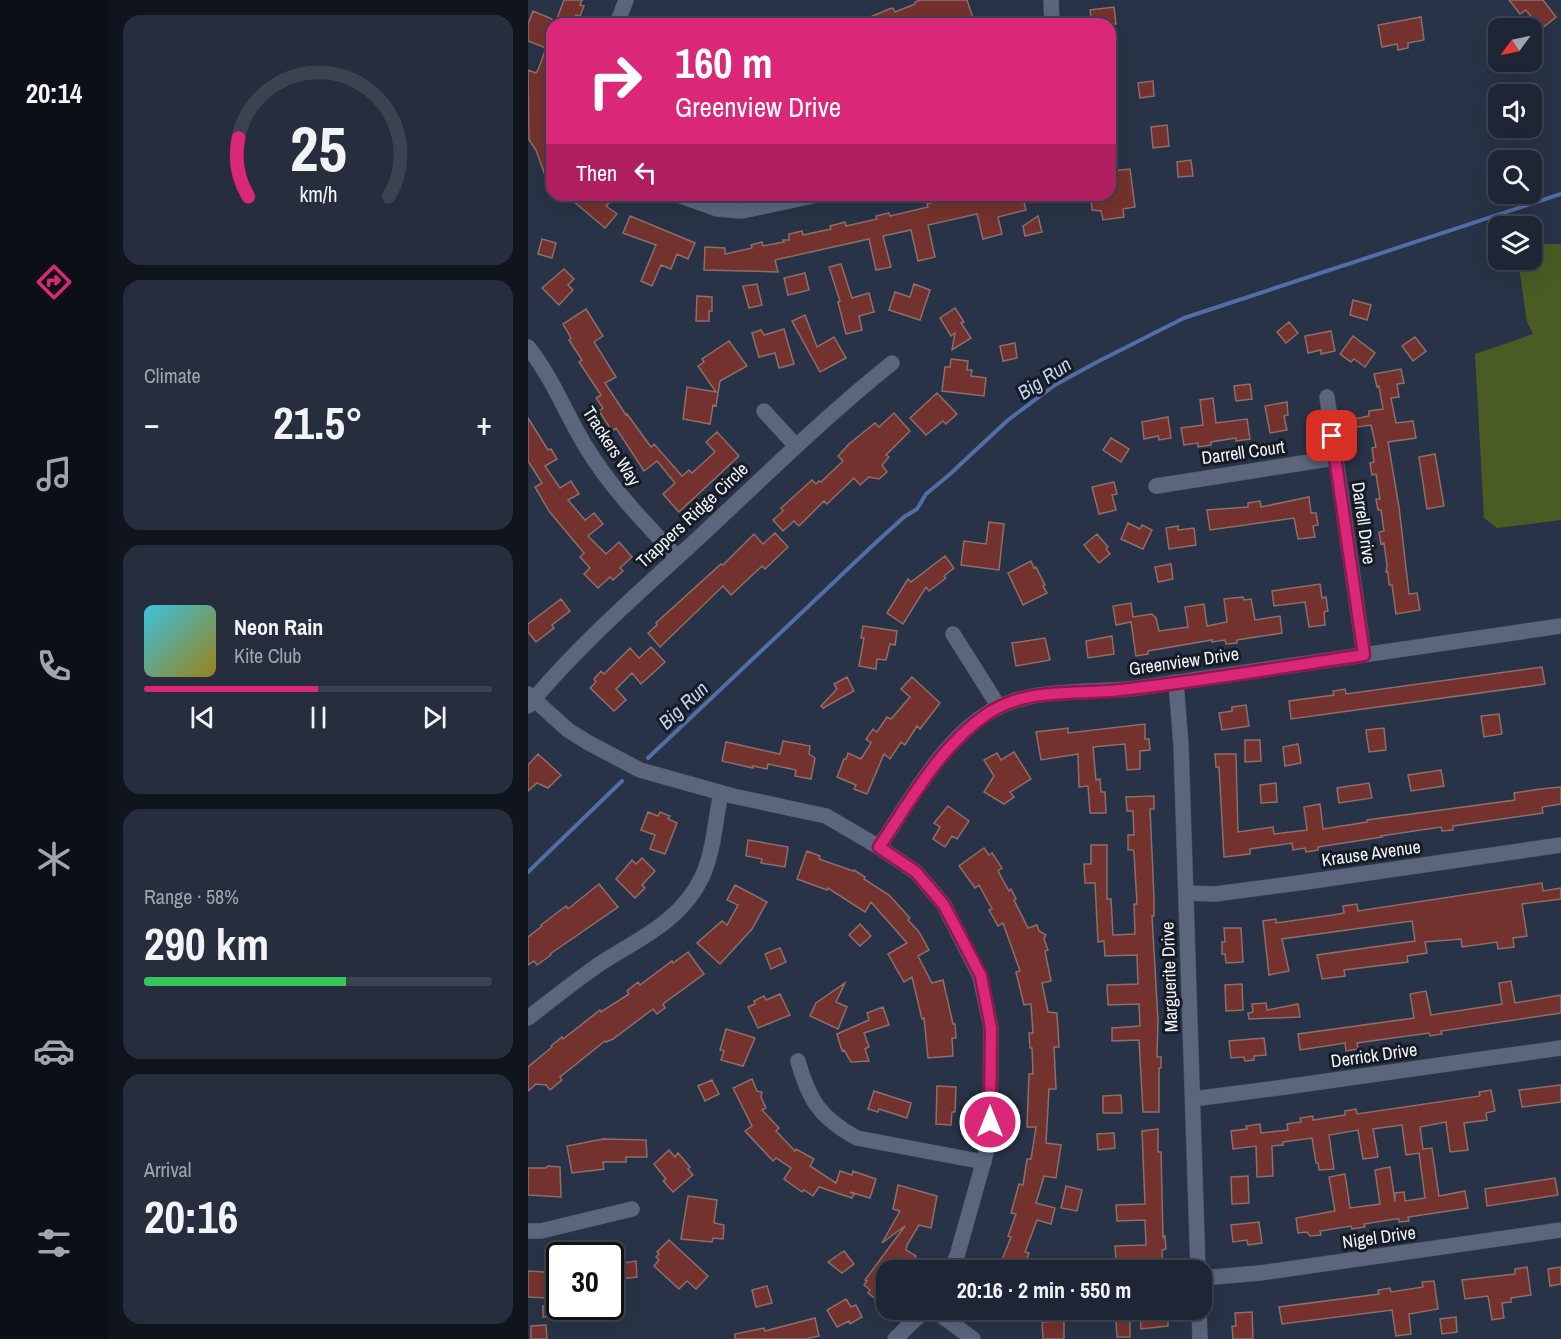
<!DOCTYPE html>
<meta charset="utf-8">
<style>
body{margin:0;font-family:"Archivo Narrow",sans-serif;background:#262e3d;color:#f1f3f6;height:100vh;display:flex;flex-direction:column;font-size:22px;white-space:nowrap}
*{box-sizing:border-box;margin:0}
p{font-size:20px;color:#a1a5ad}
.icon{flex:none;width:33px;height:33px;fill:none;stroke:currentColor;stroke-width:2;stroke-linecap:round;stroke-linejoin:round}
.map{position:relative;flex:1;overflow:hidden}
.side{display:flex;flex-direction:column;gap:15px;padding:15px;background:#10151d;width:420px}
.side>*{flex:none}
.guide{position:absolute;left:18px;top:18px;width:570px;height:183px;border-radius:18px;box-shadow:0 6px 24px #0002,0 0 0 2px #3c4350;background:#db2777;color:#fff;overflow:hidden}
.needle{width:39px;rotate:237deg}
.controls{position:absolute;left:960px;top:18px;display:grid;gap:12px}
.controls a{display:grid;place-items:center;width:54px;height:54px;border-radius:12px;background:#1e2635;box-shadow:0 6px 24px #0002,0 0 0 2px #3c4350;font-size:30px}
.speed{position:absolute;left:18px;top:1242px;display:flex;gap:12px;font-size:30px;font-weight:700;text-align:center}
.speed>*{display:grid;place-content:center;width:78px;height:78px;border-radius:50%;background:#1e2635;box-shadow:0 6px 24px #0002,0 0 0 2px #3c4350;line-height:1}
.speed .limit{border:3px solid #111;border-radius:9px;background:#fff;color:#111}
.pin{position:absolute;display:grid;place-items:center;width:51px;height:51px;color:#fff;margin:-26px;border-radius:12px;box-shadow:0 3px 9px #0006}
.me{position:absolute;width:66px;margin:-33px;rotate:0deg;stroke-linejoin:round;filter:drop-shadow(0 0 4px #0008)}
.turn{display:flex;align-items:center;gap:21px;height:126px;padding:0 30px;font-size:27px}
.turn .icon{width:78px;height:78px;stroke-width:2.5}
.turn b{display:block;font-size:42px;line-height:51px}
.then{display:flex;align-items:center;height:57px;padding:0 30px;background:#0003;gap:12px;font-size:22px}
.big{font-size:45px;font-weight:700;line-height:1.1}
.side .tile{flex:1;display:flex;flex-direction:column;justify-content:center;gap:9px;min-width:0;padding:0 21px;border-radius:18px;background:#262e3d}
.side .dial{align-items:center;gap:0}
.dial svg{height:156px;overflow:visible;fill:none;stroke:#3c4350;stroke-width:7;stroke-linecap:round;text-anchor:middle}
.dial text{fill:#f1f3f6;stroke:none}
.song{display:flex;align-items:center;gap:18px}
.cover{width:72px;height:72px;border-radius:9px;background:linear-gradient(135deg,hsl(190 70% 55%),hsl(50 70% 35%))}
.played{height:6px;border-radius:3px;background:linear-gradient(90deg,#db2777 50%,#3c4350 50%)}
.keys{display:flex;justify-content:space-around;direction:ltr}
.heat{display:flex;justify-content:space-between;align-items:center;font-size:33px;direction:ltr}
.charge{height:9px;border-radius:4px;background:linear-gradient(90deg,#34c759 58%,#3c4350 0)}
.trip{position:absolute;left:348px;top:1260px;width:336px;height:60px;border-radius:18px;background:#1e2635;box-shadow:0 6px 24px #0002,0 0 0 2px #3c4350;font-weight:700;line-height:60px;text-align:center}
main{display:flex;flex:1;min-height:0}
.tab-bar{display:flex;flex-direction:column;width:108px;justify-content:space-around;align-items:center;background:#0c0f15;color:#a1a5ad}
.tab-bar .icon{width:42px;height:42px}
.tab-bar .on{color:#db2777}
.tab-bar b{font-size:27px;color:#f1f3f6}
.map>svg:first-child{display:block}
.grass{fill:#4a5c23}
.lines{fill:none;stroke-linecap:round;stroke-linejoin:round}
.stream{stroke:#516ea6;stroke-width:4}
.building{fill:#74322e;stroke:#8c6e6b;stroke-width:1.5}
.minor-casing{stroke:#474f5f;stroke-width:16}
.minor{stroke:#5b667d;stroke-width:15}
.route-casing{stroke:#8e194d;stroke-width:15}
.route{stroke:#db2777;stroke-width:10}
.labels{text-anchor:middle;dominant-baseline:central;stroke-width:6;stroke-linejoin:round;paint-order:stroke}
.street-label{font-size:18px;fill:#f0f5fd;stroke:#161b24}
.water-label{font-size:20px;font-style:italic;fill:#c0d2f3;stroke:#161b24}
</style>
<main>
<nav class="tab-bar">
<b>20:14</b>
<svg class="icon on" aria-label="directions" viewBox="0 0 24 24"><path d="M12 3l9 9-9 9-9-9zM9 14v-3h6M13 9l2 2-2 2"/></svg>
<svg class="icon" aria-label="music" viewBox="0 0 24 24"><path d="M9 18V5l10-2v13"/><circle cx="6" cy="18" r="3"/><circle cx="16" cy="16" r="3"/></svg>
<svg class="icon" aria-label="phone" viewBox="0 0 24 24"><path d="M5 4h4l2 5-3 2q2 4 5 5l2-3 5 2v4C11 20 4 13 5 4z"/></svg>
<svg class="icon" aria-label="climate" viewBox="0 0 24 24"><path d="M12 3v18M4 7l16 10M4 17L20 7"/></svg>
<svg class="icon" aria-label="car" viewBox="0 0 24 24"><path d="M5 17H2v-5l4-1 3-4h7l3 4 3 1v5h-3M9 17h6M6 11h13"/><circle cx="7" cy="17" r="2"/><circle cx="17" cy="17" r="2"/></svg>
<svg class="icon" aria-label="filters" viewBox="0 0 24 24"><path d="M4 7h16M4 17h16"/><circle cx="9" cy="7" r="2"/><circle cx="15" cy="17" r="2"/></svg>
</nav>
<section class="side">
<div class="tile dial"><svg viewBox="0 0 100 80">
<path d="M14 69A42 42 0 1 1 86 69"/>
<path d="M14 69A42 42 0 0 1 9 39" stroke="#db2777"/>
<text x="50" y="56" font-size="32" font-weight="700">25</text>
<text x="50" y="72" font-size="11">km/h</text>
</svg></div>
<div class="tile"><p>Climate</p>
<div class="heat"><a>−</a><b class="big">21.5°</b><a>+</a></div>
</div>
<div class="tile">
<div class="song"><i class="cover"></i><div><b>Neon Rain</b><p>Kite Club</p></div></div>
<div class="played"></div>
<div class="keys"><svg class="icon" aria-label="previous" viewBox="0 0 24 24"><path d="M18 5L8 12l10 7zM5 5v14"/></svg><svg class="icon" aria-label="pause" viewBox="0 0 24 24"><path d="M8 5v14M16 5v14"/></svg><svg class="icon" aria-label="next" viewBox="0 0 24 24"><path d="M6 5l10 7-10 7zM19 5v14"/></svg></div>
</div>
<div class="tile"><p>Range · 58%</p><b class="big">290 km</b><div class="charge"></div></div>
<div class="tile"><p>Arrival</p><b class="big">20:16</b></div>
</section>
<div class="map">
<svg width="1033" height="1339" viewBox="0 0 1033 1339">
<rect width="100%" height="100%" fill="#283347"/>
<path class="grass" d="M1004 244H1033V520L969 528 956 518 947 354 1005 334 999 322 990 260H1004Z"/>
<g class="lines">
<path class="stream" d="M120 758 343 547 376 517 389 509 398 494 421 475 480 420 527 385 569 362 656 318 1033 194
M0 872 94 781"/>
</g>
<path class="building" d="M36 0H54L52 5 56 6 52 16 48 15 45 24H27Z
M393 0H439L447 24H326L361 9 365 8 367 12 387 4V2Z
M981 0H1015L1028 17 1013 29 998 10 992 14Z
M586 7 588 24H564L562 10Z
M5 11 24 19V95L18 93 19 136 24 148 23 192 8 150 1 140 0 70 8 73 10 70 18 48 0 41V24Z
M893 17 896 40 880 43V48L870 50 869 44 854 47 850 25Z
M625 81 626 96 612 98 610 83Z
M639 125 641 146 625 148 623 127Z
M663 160 665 176 650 177 649 162Z
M602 169 607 207 595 209 596 217 575 220 573 211 564 210 563 198 585 193 582 171Z
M38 195H72L81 203 78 206 89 214 77 228Z
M434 195H494L498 210 470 217 474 234 455 239 449 214 400 225 407 257 390 261 383 230 355 236 363 267 348 270 341 239 247 260 250 272 176 270 177 247 197 248V254L224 248 223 245 234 242 235 246 256 242 255 240H261V234L274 231 275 235 303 229 302 226 317 222 318 226 349 219 348 216 361 213 362 216 400 207 399 204 413 200 436 202Z
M102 216 167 243 160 259 149 254 143 269 133 265 124 286 113 281 128 245 95 233Z
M510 216 514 232 497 236 495 226Z
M14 239 28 243 24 258 10 254Z
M313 264 324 298 341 293 346 312 331 316 334 330 318 334 310 302 312 301 301 267Z
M36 269 46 279 40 285 45 290 31 305 14 288Z
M277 273 281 290 260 295 256 278Z
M229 284 234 305 221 308 215 286Z
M386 284 402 290 392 320 361 310 367 292 382 297Z
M169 296 184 297V311H181V321H168Z
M825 300 843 305 839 320 822 315Z
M427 308 436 322 433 323 443 338 424 350 427 333 423 336 412 318Z
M58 309 75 336 66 342 88 377 77 383 98 415 99 414 123 447 126 444 154 476 161 470 164 473 187 452 178 442 189 432 211 456 151 512 135 494 147 483 129 461 116 471 88 428 84 431 71 411 75 408 68 398 73 395 51 362 54 360 41 340 43 338 35 324Z
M277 315 289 347 306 337 318 358 292 372 264 321Z
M761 322 770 333 758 343 749 332Z
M256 329 266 364 251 368 247 353 231 357 224 333 233 330 236 335Z
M803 331 807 351 793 354V350L780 353 777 336Z
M825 336 847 353 837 367 826 359 823 362 812 354Z
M887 337 898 351 885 361 874 346Z
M201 341 219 366 192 381 188 406 185 405 182 424 155 419 159 387 188 392 170 366 176 362 174 359Z
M487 343 489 358 475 361 472 346Z
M423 359 440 361 439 370H444L443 376 458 378 456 396 414 391 417 367H422Z
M873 369 876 383 869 384 871 397 863 398 868 423 885 421 888 438 860 442 871 507 881 594 889 593 892 610 868 614 864 585H861L860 572H858L859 565 856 543 853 544 851 532 856 531 853 510H850L848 499H852L848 474 844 475 842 463 846 462 844 448 848 447 843 425 822 428 821 420 841 416V411L855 409 851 386 849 387 846 374Z
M722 384 724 399 708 401 706 386Z
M409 393 429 414 418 424 415 421 398 435 382 418Z
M685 398 688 423 719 419 722 439 708 441V438L683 442V445L670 447V443L656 445 653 428 675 425 672 400Z
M759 402 760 415 756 416 759 430 742 433 737 406Z
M366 413 382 431 358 455 361 457 354 465 359 472 351 479 341 477 332 485 326 478 299 504 296 501 271 526 266 521 255 531 245 520 255 511 253 508 284 480 288 484 291 481 293 482 315 461 310 456 321 444 347 423 351 427Z
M640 417 643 438 631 440 630 436 616 439 614 422Z
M0 418 20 450 23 449 29 459 17 466 32 488 43 481 51 494 40 500 57 520 66 513 75 524 60 536 78 554 91 542 104 557 92 568 95 571 85 580 82 577 70 588 56 574 62 568 52 557 56 553 21 511 7 487 14 483 0 461Z
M583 438 601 449 593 462 575 450Z
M907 454 916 506 899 509 891 457Z
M586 482 589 494 584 495 588 510 571 514 564 487Z
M781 497 783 513H788L790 525 785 526 787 537 770 539 766 518 682 530 679 510 720 507V503L732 501 733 507Z
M461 522 476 524 471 570 433 565 436 541 458 544Z
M600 523 612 529 614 525 624 530 615 549 593 539Z
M650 526V530L666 528 668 545 641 549 638 528Z
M247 533 260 547 237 569 234 566 203 595 195 586 132 647 120 633 129 625 128 623 193 564 195 565 226 534 235 544Z
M569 534 580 547 578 549 582 554 571 563 556 545Z
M417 556 426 568 416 576 418 578 401 591 398 587 375 624 359 613 380 579 383 582Z
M503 561 506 568 508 567 517 585 515 586 519 593 495 605 480 573Z
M643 564 645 579 630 582 627 567Z
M792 584 794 598 798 597 800 611 796 612 797 625 781 627 777 602 746 606 744 591Z
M715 597 716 600 723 599 727 620 752 616 754 633 709 640V643L698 644 697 640 684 642V640L620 651V654L608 656 603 622 588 625 585 606 603 603 605 617 624 614 628 618 631 631 660 627 657 607 676 604 679 626 699 622 696 599Z
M33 599 42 611 24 625 26 628 8 642 0 632V624Z
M335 626 369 631 367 645 362 644 358 660 349 659 348 669 331 666 336 638H333Z
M584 636 586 654 560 658 558 641Z
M517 638 522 660 488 666 484 643Z
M123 647 137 662 113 684 104 673 88 689 98 700 86 711 62 688 68 682 66 679 73 671 76 674 102 648 111 658Z
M1014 667 1017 684 763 719 761 701 806 695 805 691 817 689 818 694Z
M319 677 326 691 295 708 293 706 309 689 306 684Z
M384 677 412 703 392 729 389 726 377 745 373 742 362 759 356 754 339 794 326 789 328 785 309 777 316 759H318L320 753 333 759 343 743 338 739 345 729 349 732 359 717 363 719 382 697 373 689Z
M718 705 721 726 694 730 691 713 704 711V707Z
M971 714 974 734 956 737 953 716Z
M617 724V739H621L622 750 612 751V769L599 770 597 744 565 747 568 780 572 779 573 792H577L578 813H562L560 786 551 787 550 754 513 760 508 732 540 728V733Z
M856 728 858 750 841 752 838 730Z
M717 740H732L733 761 717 762Z
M255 741 282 746 281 754 287 758 283 779 267 776 268 770 240 764 239 769 225 766V768L194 761 198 742 252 754Z
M770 744 773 763 757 766 755 747Z
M486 752 503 779 482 792 486 797 476 804 456 792 466 776 456 760 469 753 473 760Z
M10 754 33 775 20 788 9 783 0 791V765Z
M687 754H708L710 832 745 827 746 834 779 830 776 807 792 804 795 829 839 822V820L987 800 986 793 1012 789 1033 787V804L1014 807 1015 813 925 826V830L914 831 913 827 853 836 854 837 790 847V850L778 852 777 848 765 850 764 843 722 849V854L696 857 691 767H688Z
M913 770 916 786 883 791 880 775Z
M748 783 749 802 733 803 732 785Z
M841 783 844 798 811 803 809 788Z
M626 796V809H622L626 897V916H624L630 1021 629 1057H633V1068H631V1112H615L611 1040 584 1041V1028L612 1026 611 1004 580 1005 579 985 610 984 609 955 577 956 576 941 570 942 567 883H557L556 864H563V845H579V899H583L585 935 607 934 606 904H609L606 853 605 850H600V835H606L605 811H599L598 797Z
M420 806 441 821 429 839 424 836 417 847 405 839 412 827 406 823Z
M120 812 130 816 132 812 142 816 140 819 149 823 137 854 122 849 127 835 113 830Z
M220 840 260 847 257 867 233 863 234 859 218 856Z
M456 848 461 855 464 853 474 868 470 871 481 891 483 889 488 899 486 900 500 928 509 925 511 931 518 935 516 939 520 950 517 951 523 981 514 983 520 1012 529 1013 531 1047H526L528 1089H521L518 1143 533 1145 528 1178 516 1176 508 1203 527 1208 523 1224 509 1220 497 1252 501 1253 495 1270H470L483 1237 480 1236 488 1214 483 1213 491 1184 495 1185 499 1159H503L508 1127H499L501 1074H505L504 1048H502L501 1033H505L503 1004 496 1005 488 972 492 971 475 923 470 926 461 910 464 909 451 885 447 888 431 866Z
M279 851 292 856 291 859 325 871 326 870 337 877 336 879 361 895 382 918 380 920 391 932 401 950 390 956 404 983 415 980 425 1024H427L428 1038H424L425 1056 400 1058 396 1018 394 1019 384 977 376 982 360 954 379 943 343 902 337 912 300 888 299 890 269 879Z
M114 858 127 871 114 885 117 888 107 898 88 879 104 860 108 864Z
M1014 883 1015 891 1033 888V899L994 904 999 936 985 938 986 947 970 949 969 942 934 947 933 939 897 942 899 953 879 956 880 962 816 970 817 976 794 979 789 955 887 941 884 921 754 939 761 971 741 975 735 921 748 919V923L805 915 816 913 815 906 829 904 830 911Z
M71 884 90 907 22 954 23 955 9 965 6 961 0 965V937L14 926 13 925 38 906 40 909Z
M207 885 239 902 224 929 192 964 169 943 194 921 199 925 210 905 199 900Z
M332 924 343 936 332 946 321 935Z
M696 928H713L715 962 698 963 697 954H694V942H697Z
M252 948 258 962 243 969 237 954Z
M160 952 176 974 135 1004 137 1008 129 1014 125 1009 85 1039 78 1042 77 1041 32 1077 34 1080 22 1090 18 1085 8 1084 0 1091V1067L24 1047 23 1046 34 1037 35 1039 72 1010 73 1012 101 994 99 991 110 982 112 985 144 961 145 963Z
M983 981 987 1003 1033 995V1013L913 1031 914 1034 902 1036 901 1033 829 1043 830 1049 818 1051 817 1043 772 1050 770 1034 886 1018 882 994 898 991 903 1015 974 1004 971 983Z
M317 983 308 1002 319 1007 310 1029 282 1016 288 1003Z
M714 984 715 1010 698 1011 697 985Z
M252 994 262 1015 230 1028 220 1007 227 1004 226 1001 236 996 238 1000Z
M738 1003 739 1010 770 1004 772 1017 721 1019 720 1013 725 1012 724 1004Z
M355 1007 361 1025 336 1033 341 1047 337 1049 341 1061 323 1062 316 1050 314 1051 309 1034 341 1020 339 1013Z
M198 1029 227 1038 215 1066 193 1060 196 1051 192 1050Z
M736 1038 738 1055 726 1056V1060L717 1061 716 1057 703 1058 701 1041Z
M224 1079 229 1091 234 1092 233 1097 238 1108 234 1110 251 1128 248 1131 267 1151 268 1149 286 1159 282 1166 308 1183 312 1171 324 1175 325 1171 348 1179 342 1198 322 1192 326 1194 324 1198 291 1187 285 1196 276 1190 274 1192 256 1179 263 1168 248 1158 245 1161 217 1131 224 1126 205 1088Z
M184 1080 191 1094 177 1101 170 1086Z
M1033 1085V1102L994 1107 991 1090Z
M409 1086 428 1087 427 1112H424L423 1125 408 1124Z
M963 1090 967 1111 958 1113 959 1120 936 1123 940 1150 922 1152 918 1122 892 1127 895 1149 904 1148 911 1196 937 1191 940 1208 880 1217 881 1221 871 1222V1219H867L836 1224 837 1227 824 1229 823 1226 792 1231 793 1235 782 1236 779 1232 770 1233 768 1218 807 1211 801 1177 817 1174 822 1208 852 1204 847 1170 862 1167 867 1202V1193L876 1192 877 1201 897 1198 891 1153 878 1155 874 1125 845 1129 850 1157 835 1159 830 1130 801 1135 806 1169 791 1170 790 1163H788L784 1138 755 1142V1145L744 1146 745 1176 729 1177 728 1146 705 1149 703 1131 719 1129 718 1126 732 1124 733 1133 760 1130 759 1124 773 1122 772 1118 785 1116V1120L817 1115V1111L828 1109 829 1114 952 1096 951 1092Z
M346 1091 383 1103 379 1118 351 1109 350 1112 340 1109Z
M593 1095 594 1113H575V1096Z
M630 1129V1152H633L635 1237 637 1236 638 1249 634 1250 635 1270H617L616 1260 588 1261 587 1246 618 1245 617 1220 589 1221 588 1205 617 1204 614 1131Z
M586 1133 587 1148 570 1150 569 1134Z
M75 1139 118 1140 119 1157H98V1162H75L76 1169 44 1173 39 1146Z
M141 1150 147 1157 150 1153 162 1167 160 1169 165 1175 145 1192 135 1181 138 1179 126 1164Z
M20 1166 32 1167 33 1197 0 1195V1168H18Z
M720 1176 721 1203 704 1204 703 1177Z
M1027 1178 1030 1195 959 1206 957 1189Z
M370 1185 409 1196 403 1228 391 1225 379 1245 378 1250 388 1256 380 1270H358V1295L353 1303 340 1293 342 1290 336 1285 339 1281 337 1280 377 1226 354 1243 372 1211 365 1209Z
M538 1186 554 1190 549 1211 533 1208Z
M160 1196 189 1200 186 1223 196 1225 195 1239 185 1238 184 1242 153 1239Z
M731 1222 734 1243 720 1245 719 1240 705 1242 703 1225Z
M141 1240 180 1276 168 1289 159 1281 151 1289 126 1266 131 1260 128 1257 131 1254 129 1252Z
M316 1251 326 1264 314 1273 300 1262Z
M108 1261 109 1277 82 1280V1265Z
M999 1267 1003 1295 983 1298V1302L974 1303 976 1318 964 1320 960 1296 937 1299 934 1280 987 1274V1269Z
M1033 1267V1284L1022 1286 1020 1269Z
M0 1271 32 1273V1281L19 1283 18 1298 0 1297Z
M906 1281 910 1309 881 1314 883 1334 868 1336 864 1310 754 1324 751 1307 851 1294 850 1290 862 1288 863 1292 895 1287 894 1282Z
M239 1286 244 1303 228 1307 224 1290Z
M318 1299 323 1307 328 1305 334 1317 322 1324 321 1321 309 1327 299 1310Z
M15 1306H26V1316L15 1317Z
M612 1310H636V1314H640V1326L613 1329Z
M724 1312 725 1339H705L704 1326H708L707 1313Z
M928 1317 929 1332 914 1334 912 1319Z
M287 1318 291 1336 278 1339H207V1334L236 1328 237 1331Z
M536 1321V1339H515L514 1322Z
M588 1321H602V1337H589Z
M18 1325 19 1339H3V1326Z"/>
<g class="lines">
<g class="minor-casing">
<path id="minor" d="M523 0 524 24
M89 24 98 0
M150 195 189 209 214 211 289 195
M0 347C24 377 38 414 58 447 83 488 116 522 149 557
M799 397 836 655
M236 411 268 446
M628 486 807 458
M425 634 471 707
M648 682 653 745 670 1270
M0 694 40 730 59 742 112 770 205 796 298 816 351 847 388 872 416 905 452 976 463 1028 462 1139 429 1256 422 1270
M0 706C50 646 108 595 165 543 231 482 294 419 364 363
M351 847C382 801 414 740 463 711 506 686 561 694 610 688 751 668 892 647 1033 626
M658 893 687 894 778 882 1033 845
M0 1018C23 1000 46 982 70 965 108 940 153 922 174 877 186 851 187 821 193 793
M270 1061C281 1100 292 1118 329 1138L456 1162
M665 1099 750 1088 1033 1048
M0 1231H13L104 1209
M674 1278 732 1273 1033 1230
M406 1310 445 1339
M671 1310 672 1339
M367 1339 397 1310"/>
</g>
<use href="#minor" class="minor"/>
</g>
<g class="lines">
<g class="route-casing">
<path id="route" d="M462 1122 463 1028 453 976 416 905 388 872 351 847C383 800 412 746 459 714 499 687 547 695 592 690 674 681 755 667 836 655L804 436"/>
</g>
<use href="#route" class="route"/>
</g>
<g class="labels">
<g class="street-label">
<text transform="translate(84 446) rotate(57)">Trackers Way</text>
<text transform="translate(715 452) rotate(-8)">Darrell Court</text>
<text transform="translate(164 515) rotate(-43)">Trappers Ridge Circle</text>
<text transform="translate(836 523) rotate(82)">Darrell Drive</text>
<text transform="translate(656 661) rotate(-8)">Greenview Drive</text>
<text transform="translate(843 853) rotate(-8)">Krause Avenue</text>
<text transform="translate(641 977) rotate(-92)">Marguerite Drive</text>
<text transform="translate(846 1055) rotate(-8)">Derrick Drive</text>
<text transform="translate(851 1237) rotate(-8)">Nigel Drive</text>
</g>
<g class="water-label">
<text transform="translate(516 378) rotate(-33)">Big Run</text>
<text transform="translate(155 705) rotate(-43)">Big Run</text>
</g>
</g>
</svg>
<div class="controls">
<a><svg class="needle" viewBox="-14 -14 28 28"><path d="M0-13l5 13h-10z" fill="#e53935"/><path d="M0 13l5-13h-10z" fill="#a1a5ad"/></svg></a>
<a><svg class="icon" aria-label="sound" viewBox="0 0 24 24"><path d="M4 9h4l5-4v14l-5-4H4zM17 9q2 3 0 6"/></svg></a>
<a><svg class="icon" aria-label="search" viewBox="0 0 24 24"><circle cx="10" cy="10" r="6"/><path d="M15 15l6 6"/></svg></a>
<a><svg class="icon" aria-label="layers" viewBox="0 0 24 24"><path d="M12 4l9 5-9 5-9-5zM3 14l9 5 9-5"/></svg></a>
</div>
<div class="speed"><div class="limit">30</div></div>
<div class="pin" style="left:804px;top:436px;background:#d93025"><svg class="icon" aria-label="arrive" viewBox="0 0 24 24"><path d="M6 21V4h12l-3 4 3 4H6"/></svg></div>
<svg class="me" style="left:462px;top:1122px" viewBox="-20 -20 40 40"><circle r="17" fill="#db2777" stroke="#fff" stroke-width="3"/><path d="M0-11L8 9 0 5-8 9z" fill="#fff"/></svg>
<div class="trip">20:16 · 2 min · 550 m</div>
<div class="guide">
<div class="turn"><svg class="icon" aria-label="right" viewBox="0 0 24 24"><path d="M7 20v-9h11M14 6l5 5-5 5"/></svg><div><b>160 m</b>Greenview Drive</div></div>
<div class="then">Then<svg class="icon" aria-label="left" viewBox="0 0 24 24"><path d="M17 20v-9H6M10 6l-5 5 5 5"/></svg></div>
</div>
</div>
</main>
